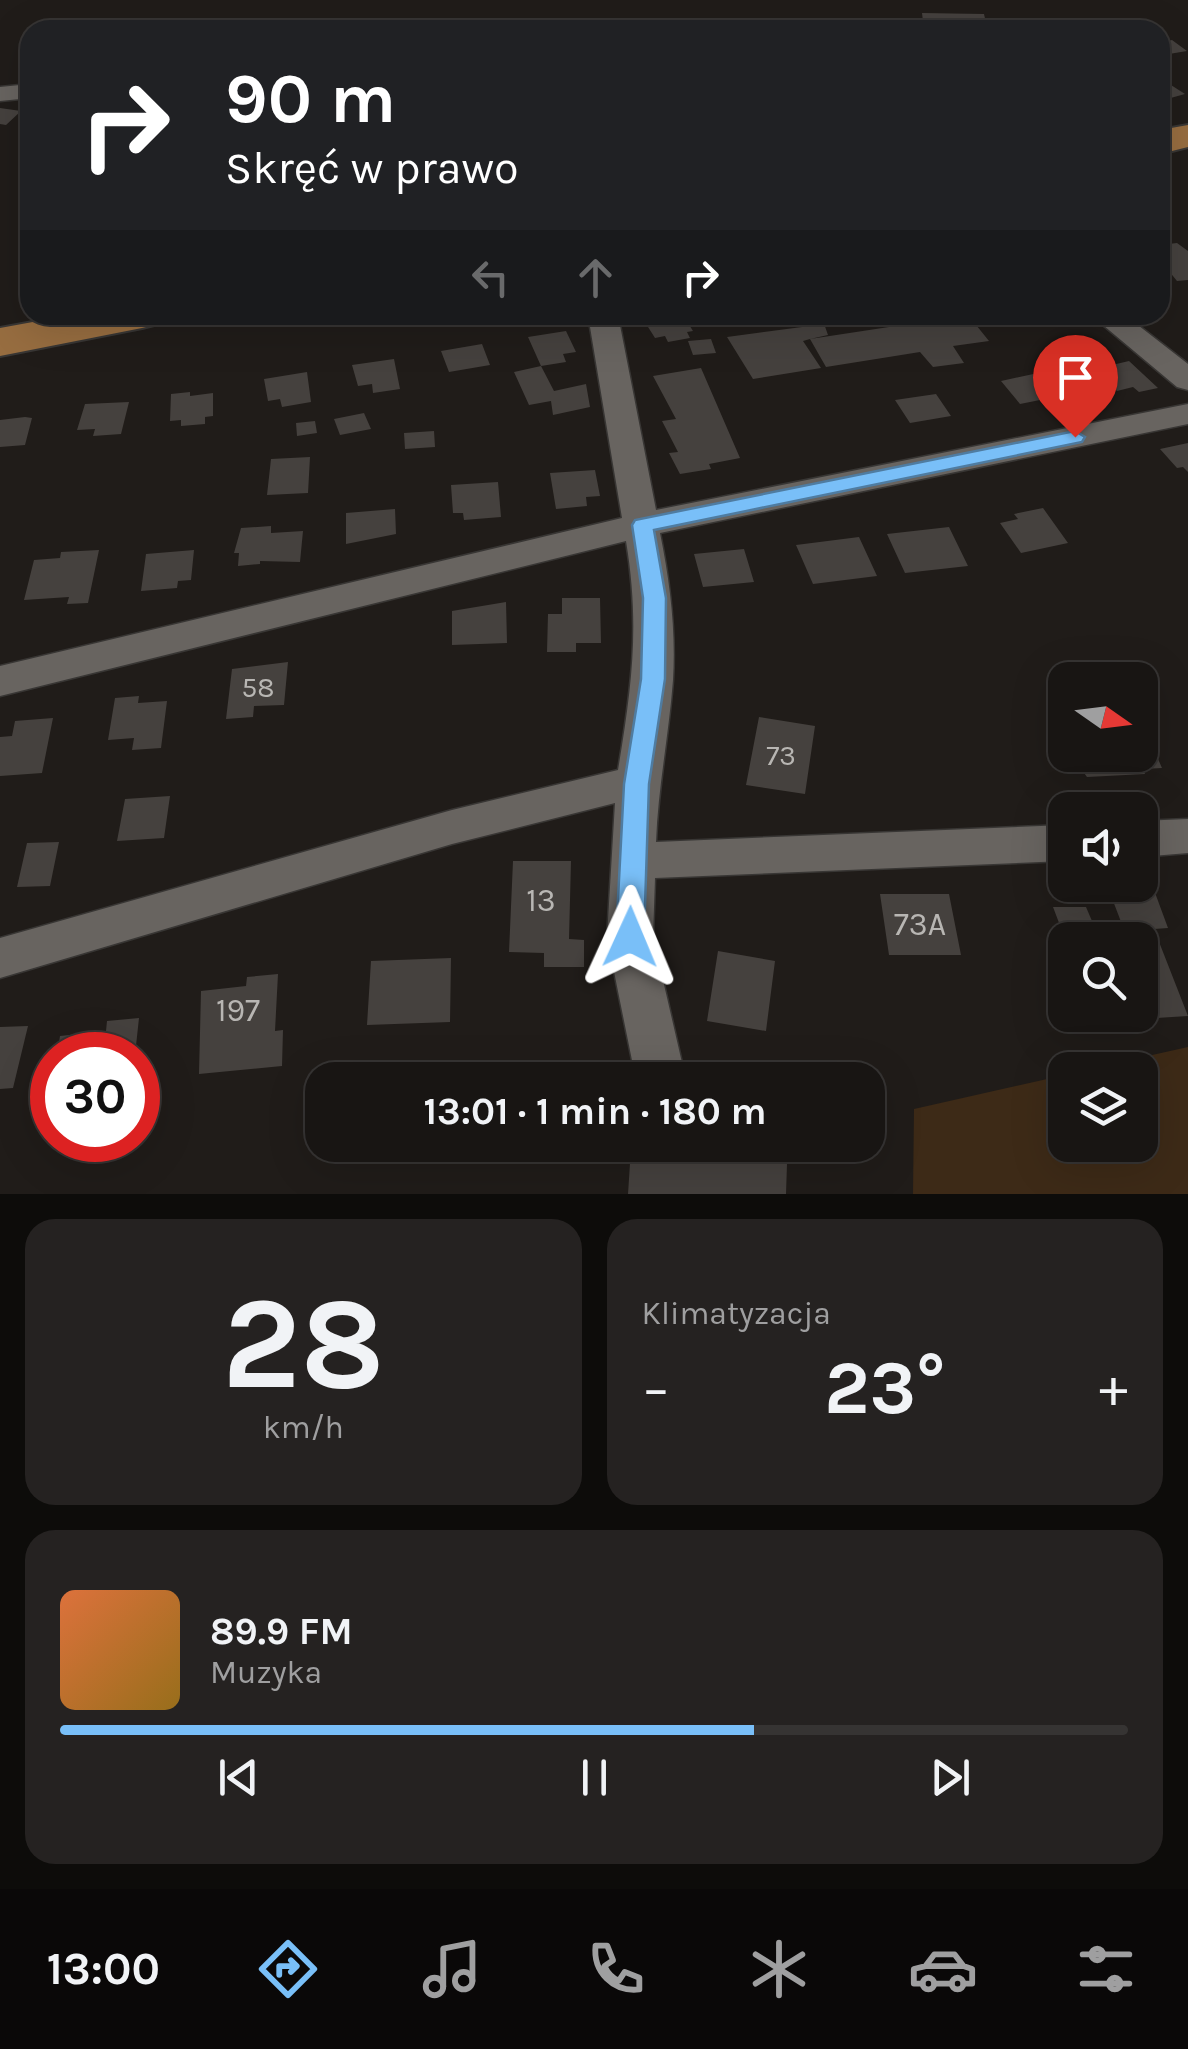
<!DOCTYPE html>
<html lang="pl">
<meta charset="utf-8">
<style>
body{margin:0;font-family:Karla,sans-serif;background:#252221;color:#f1f3f6;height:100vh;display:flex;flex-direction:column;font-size:38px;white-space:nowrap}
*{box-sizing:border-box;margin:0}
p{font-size:32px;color:#9f9fa0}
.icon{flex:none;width:55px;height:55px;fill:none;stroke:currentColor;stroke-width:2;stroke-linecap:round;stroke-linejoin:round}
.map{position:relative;height:1194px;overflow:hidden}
.side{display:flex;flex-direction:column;gap:25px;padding:25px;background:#0d0c0a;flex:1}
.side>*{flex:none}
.guide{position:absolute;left:20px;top:20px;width:1150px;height:305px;border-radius:30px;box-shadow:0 10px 40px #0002,0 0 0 2px #363433;background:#202124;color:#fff;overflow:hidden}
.needle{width:65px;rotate:104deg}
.buttons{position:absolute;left:1048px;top:662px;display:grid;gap:20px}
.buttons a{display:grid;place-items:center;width:110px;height:110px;border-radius:20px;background:#181513;box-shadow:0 10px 40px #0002,0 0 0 2px #363433;font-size:50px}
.speed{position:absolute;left:30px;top:1032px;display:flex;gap:20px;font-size:50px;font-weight:700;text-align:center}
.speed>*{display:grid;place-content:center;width:130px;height:130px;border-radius:50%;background:#181513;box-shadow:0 10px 40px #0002,0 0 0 2px #363433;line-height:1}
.speed .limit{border:15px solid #d22;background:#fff;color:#111}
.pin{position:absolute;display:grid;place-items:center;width:85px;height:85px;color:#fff;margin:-102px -42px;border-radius:50% 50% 50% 0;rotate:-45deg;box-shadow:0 0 10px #0007}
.pin .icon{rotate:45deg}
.me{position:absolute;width:110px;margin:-55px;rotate:1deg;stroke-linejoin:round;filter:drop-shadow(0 0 8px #0008)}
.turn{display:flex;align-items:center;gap:35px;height:210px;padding:0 40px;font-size:45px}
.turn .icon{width:130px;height:130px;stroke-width:2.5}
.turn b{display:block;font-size:70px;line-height:85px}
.lanes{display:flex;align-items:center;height:95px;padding:0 40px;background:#0003;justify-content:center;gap:50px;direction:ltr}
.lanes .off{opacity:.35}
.big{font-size:75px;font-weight:700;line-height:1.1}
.side .tile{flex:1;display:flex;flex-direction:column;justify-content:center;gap:15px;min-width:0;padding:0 35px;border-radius:30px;background:#252221}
.side .dial{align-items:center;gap:0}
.dial b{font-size:130px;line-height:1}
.song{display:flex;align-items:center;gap:30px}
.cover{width:120px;height:120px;border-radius:15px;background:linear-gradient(135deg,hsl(20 70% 55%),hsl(40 70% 35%))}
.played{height:10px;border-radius:5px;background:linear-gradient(90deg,#79bff8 65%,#363433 65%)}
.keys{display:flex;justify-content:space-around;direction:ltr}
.heat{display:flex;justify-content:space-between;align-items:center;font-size:55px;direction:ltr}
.side .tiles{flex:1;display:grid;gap:25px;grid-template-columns:1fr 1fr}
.tile:last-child{grid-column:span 2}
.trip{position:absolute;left:305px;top:1062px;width:580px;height:100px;border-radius:30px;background:#181513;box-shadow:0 10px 40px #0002,0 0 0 2px #363433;font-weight:700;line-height:100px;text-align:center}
.tab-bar{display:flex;height:160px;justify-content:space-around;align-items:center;background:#0a0808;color:#9f9fa0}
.tab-bar .icon{width:70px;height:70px}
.tab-bar .active{color:#79bff8}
.tab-bar b{font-size:45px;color:#f1f3f6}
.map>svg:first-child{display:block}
.green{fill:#3d2a17}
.building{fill:#45413e}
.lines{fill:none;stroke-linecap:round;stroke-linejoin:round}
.street-casing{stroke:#383634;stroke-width:3}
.primary-casing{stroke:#383634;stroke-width:4}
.street{fill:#686460;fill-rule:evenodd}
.primary{fill:#976d40;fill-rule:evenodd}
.route{fill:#79bff8;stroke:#4f7ca1;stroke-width:2.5}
.labels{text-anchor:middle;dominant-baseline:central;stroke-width:10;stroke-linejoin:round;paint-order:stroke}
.number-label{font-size:28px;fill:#b8b6b3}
.near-number-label{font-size:32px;fill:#b8b6b3}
</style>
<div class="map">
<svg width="1188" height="1194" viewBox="0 0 1188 1194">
<rect width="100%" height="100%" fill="#201c19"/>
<path class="green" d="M1188 1047V1194H913L914 1109 1065 1075V1145H1140V1070H1085Z"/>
<path class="building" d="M922 13 984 14 986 23H1006L1008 30H924Z
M1172 40 1187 51 1169 54 1160 48V43Z
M1160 78 1185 94 1167 99 1160 94Z
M0 108 21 111 6 125 0 124Z
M1177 243 1188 251V280L1177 281 1160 260V245Z
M664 315H683L693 331 687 332 690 338 668 342 665 336 655 338 643 319Z
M815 315H821L828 335 810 339 968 315 989 341 953 346 964 363 933 367 920 352 826 367 810 339 803 341 821 368 753 379 727 337 802 327 797 317Z
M566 331 576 352 563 354 566 362 541 366 528 337Z
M711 339 716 353 693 355 688 341Z
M482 344 490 365 449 372 441 351Z
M394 359 400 389 373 393 372 384 358 386 352 365Z
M1129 361 1158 388 1139 392 1133 387 1117 391 1095 369Z
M541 366 554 391 586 384 590 407 553 415 551 401 529 405 514 372Z
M701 368 740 458 709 464 711 469 680 474 669 453 678 452 662 421 676 419 653 376Z
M307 372 311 402 282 407 280 399 268 401 264 379Z
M1038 373 1047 374 1065 395 1020 404 1001 381Z
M190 392V396L213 393V416L205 417V424L181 426V420L170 421 171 394Z
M936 394 951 416 910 423 895 400Z
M129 402 121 434 93 436 95 429 77 430 85 404Z
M364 413 371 429 340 435 334 419Z
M25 417 32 418 25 445 0 447V420Z
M315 421 317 433 297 436 296 423Z
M434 431 435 447 405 449 404 433Z
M1188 443V472L1183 467 1177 468 1160 449Z
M310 457 308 493 267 495 271 459Z
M595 470 600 496 586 497 587 506 556 509 550 473Z
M498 482 501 517 464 520 463 513H453L451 485Z
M1043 508 1068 543 1021 553 1000 523 1018 519 1014 514Z
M395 509 396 534 346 544V513Z
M271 526V533L303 531 300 562 260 561V564L238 566 239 553H234L241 528Z
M949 527 968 566 905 573 887 534Z
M859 537 877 576 813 584 796 545Z
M744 549 754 582 703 587 694 554Z
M99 550 88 603 67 604 69 597 24 600 34 560 60 558 61 552Z
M194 550 191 580 178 581 177 588 141 591 146 554Z
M562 598H600L601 643H576V652H547L548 614H562Z
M506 602 507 643 452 645V611Z
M288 662 284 705 254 706 253 717 226 719 232 669Z
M139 696 138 703 167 701 161 748 132 750 134 738 108 740 115 698Z
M759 717 815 726 805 794 746 785Z
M53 718 42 773 0 776V737L12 736 15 721Z
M1140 734H1147L1162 768 1143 769 1145 774 1087 777 1071 755H1140Z
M170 796 164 838 117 841 125 799Z
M59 842 50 886 17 887 27 843Z
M513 861H571L569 939 584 940V967H544V953L509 952Z
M1154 890 1168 928 1154 929 1188 1016 1125 1020 1123 1015H1140V940H1074L1072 936H1064L1053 907H1086L1095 928 1123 927 1110 893Z
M880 894H949L961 955H889Z
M718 951 775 961 766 1031 707 1021Z
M451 958 450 1022 367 1025 371 961Z
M278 974 275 1031 283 1030 282 1066 199 1074 201 991 246 986 247 977Z
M139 1018 135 1055H57L60 1036 106 1031 107 1021Z
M28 1026 13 1088 0 1089V1027Z
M631 1148 787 1164 786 1194H628Z"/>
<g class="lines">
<g class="street-casing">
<path id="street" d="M30 84V98L0 101V87Z
M588 315H618L656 510 1188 404V424L660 533C670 582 676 630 673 680 669 734 658 787 656 842L1065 825V861L655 878 653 937 686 1080H636L607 937 615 803 452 844 0 978V938L452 810 618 770C632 686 640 625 626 541L0 696V666L622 518Z
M1091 315H1125L1188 364V390L1177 387Z
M1188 819V853L1140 857V821Z"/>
</g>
<g class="primary-casing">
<path id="primary" d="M1188 125V147L1160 154V130Z
M71 315H164L158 324 142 328 0 356V328Z"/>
</g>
<use href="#street" class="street"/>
<use href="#primary" class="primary"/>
</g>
<path class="route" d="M1075 431 1085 437 1082 442 654 530 666 598 665 679 649 784 644 937 640 945 630 949 620 945 616 937 624 784 641 679 643 598 632 525 635 520Z"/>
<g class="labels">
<g class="number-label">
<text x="258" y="687">58</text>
<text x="781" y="755">73</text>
</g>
<g class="near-number-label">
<text x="541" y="900">13</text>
<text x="920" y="924">73A</text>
<text x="238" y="1010">197</text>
</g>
</g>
</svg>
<div class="buttons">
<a><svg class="needle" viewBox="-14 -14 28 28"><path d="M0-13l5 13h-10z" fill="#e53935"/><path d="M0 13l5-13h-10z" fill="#9f9fa0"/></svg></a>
<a><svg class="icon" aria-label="sound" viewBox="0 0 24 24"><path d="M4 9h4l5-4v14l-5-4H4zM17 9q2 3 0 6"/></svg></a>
<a><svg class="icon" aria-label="search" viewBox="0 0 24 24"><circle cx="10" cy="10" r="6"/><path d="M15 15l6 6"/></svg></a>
<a><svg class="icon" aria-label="layers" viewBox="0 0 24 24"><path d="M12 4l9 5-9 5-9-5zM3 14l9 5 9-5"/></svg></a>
</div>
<div class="speed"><div class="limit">30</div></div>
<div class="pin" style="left:1075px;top:437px;background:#d93025"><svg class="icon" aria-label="arrive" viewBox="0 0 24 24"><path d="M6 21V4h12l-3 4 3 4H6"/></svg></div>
<svg class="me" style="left:630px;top:937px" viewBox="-20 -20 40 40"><path d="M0-17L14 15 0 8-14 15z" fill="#79bff8" stroke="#fff" stroke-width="4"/></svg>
<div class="trip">13:01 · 1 min · 180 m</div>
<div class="guide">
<div class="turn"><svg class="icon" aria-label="right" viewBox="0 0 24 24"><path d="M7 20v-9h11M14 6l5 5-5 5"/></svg><div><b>90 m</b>Skręć w prawo</div></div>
<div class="lanes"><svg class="icon off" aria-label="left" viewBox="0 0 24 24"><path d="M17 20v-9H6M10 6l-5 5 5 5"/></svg><svg class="icon off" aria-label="ahead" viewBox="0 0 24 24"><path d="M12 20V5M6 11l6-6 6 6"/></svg><svg class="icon" aria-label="right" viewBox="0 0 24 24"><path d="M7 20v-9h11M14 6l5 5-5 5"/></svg></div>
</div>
</div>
<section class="side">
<div class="tiles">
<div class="tile dial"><b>28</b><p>km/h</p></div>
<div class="tile"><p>Klimatyzacja</p>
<div class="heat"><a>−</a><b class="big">23°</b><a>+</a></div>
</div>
<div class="tile">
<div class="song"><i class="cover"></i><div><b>89.9 FM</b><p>Muzyka</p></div></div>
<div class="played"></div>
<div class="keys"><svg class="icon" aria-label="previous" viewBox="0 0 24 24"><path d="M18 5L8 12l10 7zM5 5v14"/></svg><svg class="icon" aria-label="pause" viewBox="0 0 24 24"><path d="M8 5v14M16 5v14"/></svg><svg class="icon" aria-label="next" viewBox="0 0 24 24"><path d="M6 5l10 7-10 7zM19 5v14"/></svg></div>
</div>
</div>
</section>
<nav class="tab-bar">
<b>13:00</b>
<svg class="icon active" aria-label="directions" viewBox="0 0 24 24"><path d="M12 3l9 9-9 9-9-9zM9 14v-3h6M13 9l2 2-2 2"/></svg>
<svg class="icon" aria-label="music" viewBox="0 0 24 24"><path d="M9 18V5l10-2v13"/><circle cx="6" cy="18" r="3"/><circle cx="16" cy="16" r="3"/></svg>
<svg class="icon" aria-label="phone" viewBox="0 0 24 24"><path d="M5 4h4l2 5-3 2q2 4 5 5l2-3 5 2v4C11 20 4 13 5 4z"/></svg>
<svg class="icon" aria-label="climate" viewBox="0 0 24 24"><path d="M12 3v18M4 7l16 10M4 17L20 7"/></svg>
<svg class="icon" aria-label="car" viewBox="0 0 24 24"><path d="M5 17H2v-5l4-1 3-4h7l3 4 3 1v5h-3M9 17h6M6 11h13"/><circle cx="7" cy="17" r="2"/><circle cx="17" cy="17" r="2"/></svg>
<svg class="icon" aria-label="filters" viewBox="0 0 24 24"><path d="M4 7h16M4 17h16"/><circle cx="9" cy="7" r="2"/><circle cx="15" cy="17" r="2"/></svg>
</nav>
